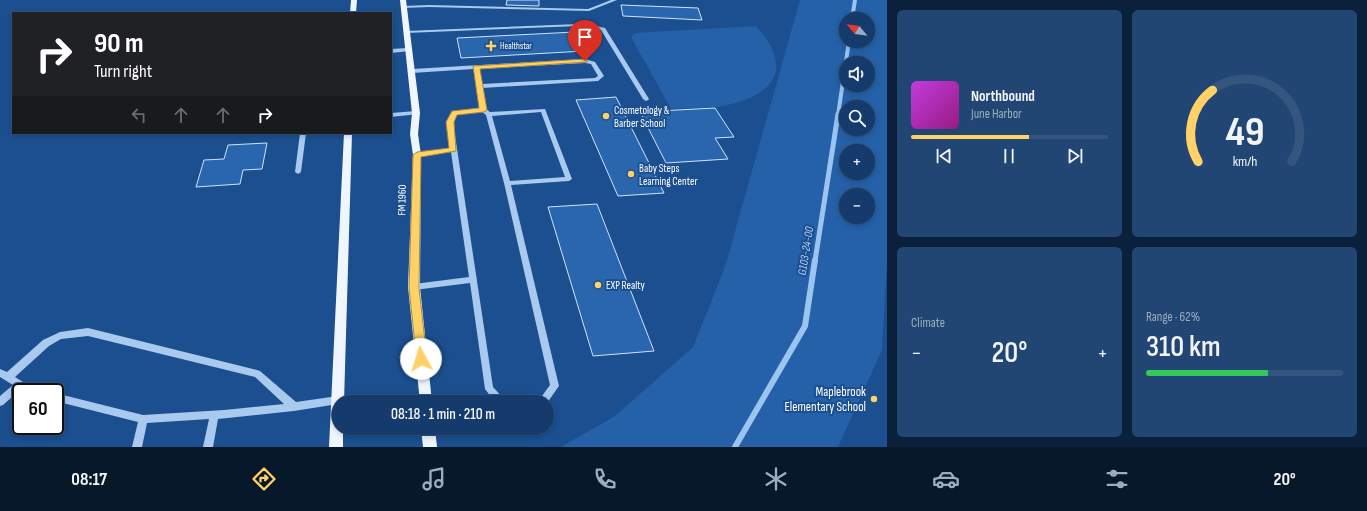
<!DOCTYPE html>
<meta charset="utf-8">
<style>
body{margin:0;font-family:"Sofia Sans Condensed",sans-serif;background:#214673;color:#f1f3f6;height:100vh;display:flex;flex-direction:column;font-size:15px;white-space:nowrap}
*{box-sizing:border-box;margin:0}
p{font-size:13px;color:#9dadc1}
.icon{flex:none;width:22px;height:22px;fill:none;stroke:currentColor;stroke-width:2;stroke-linecap:round;stroke-linejoin:round}
.map{position:relative;flex:1;overflow:hidden}
.panel{display:flex;flex-direction:column;gap:10px;padding:10px;background:#0b203b;width:480px}
.panel>*{flex:none}
.top-card{position:absolute;left:12px;top:12px;width:380px;height:122px;border-radius:0px;box-shadow:0 2px 6px #0003,0 0 0 1px #33557e;background:#202124;color:#fff;overflow:hidden}
.needle{width:26px;rotate:299deg}
.fabs{position:absolute;left:839px;top:12px;display:grid;gap:8px}
.fabs a{display:grid;place-items:center;width:36px;height:36px;border-radius:50%;background:#143b6b;box-shadow:0 2px 6px #0003,0 0 0 1px #33557e;font-size:20px}
.speed{position:absolute;left:12px;top:383px;display:flex;gap:8px;font-size:20px;font-weight:700;text-align:center}
.speed>*{display:grid;place-content:center;width:52px;height:52px;border-radius:50%;background:#143b6b;box-shadow:0 2px 6px #0003,0 0 0 1px #33557e;line-height:1}
.speed .limit{border:2px solid #111;border-radius:6px;background:#fff;color:#111}
.pin{position:absolute;display:grid;place-items:center;width:34px;height:34px;color:#fff;margin:-41px -17px;border-radius:50% 50% 50% 0;rotate:-45deg;box-shadow:0 0 4px #0007}
.pin .icon{rotate:45deg}
.me{position:absolute;width:44px;margin:-22px;rotate:354deg;stroke-linejoin:round;filter:drop-shadow(0 0 3px #0008)}
.turn{display:flex;align-items:center;gap:14px;height:84px;padding:0 16px;font-size:18px}
.turn .icon{width:52px;height:52px;stroke-width:2.5}
.turn b{display:block;font-size:28px;line-height:34px}
.lanes{display:flex;align-items:center;height:38px;padding:0 16px;background:#0003;justify-content:center;gap:20px;direction:ltr}
.lanes .off{opacity:.35}
.big{font-size:30px;font-weight:600;line-height:1.1}
.panel .card{flex:1;display:flex;flex-direction:column;justify-content:center;gap:6px;min-width:0;padding:0 14px;border-radius:6px;background:#214673}
.panel .dial{align-items:center;gap:0}
.dial svg{height:104px;overflow:visible;fill:none;stroke:#33557e;stroke-width:7;stroke-linecap:round;text-anchor:middle}
.dial text{fill:#f1f3f6;stroke:none}
.song{display:flex;align-items:center;gap:12px}
.cover{width:48px;height:48px;border-radius:6px;background:linear-gradient(135deg,hsl(290 70% 55%),hsl(310 70% 35%))}
.played{height:4px;border-radius:2px;background:linear-gradient(90deg,#ffd166 60%,#33557e 60%)}
.keys{display:flex;justify-content:space-around;direction:ltr}
.heat{display:flex;justify-content:space-between;align-items:center;font-size:22px;direction:ltr}
.charge{height:6px;border-radius:3px;background:linear-gradient(90deg,#34c759 62%,#33557e 0)}
.panel .tiles{flex:1;display:grid;gap:10px;grid-template-columns:repeat(2,1fr)}
.trip{position:absolute;left:332px;top:395px;width:222px;height:40px;border-radius:20px;background:#143b6b;box-shadow:0 2px 6px #0003,0 0 0 1px #33557e;font-weight:600;line-height:40px;text-align:center}
.menu{display:flex;height:64px;justify-content:space-around;align-items:center;background:#08182b;color:#9dadc1}
.menu .icon{width:28px;height:28px}
.menu .active{color:#ffd166}
.menu b{font-size:18px;color:#f1f3f6}
main{display:flex;flex:1;min-height:0}
.map>svg:first-child{display:block}
.green{fill:#2461a8;fill-rule:evenodd}
.lines{fill:none;stroke-linecap:round;stroke-linejoin:round}
.stream-far2{stroke:#9cc4f0;stroke-width:4}
.stream-far1{stroke:#9cc4f0;stroke-width:5}
.stream{stroke:#9cc4f0;stroke-width:6}
.building{fill:#2a66ad;stroke:#cfe3fa}
.minor{fill:#a9c9ee;fill-rule:evenodd}
.major{fill:#f0f6ff;fill-rule:evenodd}
.route{fill:#ffd166;stroke:#a68842}
.poi-dot{fill:#ffd166;stroke:#1b4f8f;stroke-width:1.5}
.labels{text-anchor:middle;dominant-baseline:central;stroke-width:4;stroke-linejoin:round;paint-order:stroke}
.far-poi-label{font-size:9px;fill:#fff;stroke:#1b4f8f;text-anchor:start}
.poi-label{font-size:11px;fill:#fff;stroke:#1b4f8f;text-anchor:start}
.street-label{font-size:11px;fill:#fff;stroke:#1b4f8f}
.water-label{font-size:12px;font-style:italic;fill:#b5d3f5;stroke:#1b4f8f}
.near-poi-label{font-size:13px;fill:#fff;stroke:#1b4f8f;text-anchor:end}
</style>
<main>
<div class="map">
<svg width="887" height="447" viewBox="0 0 887 447">
<rect width="100%" height="100%" fill="#1b4f8f"/>
<path class="green" d="M800 0H887V263L882 350 838 447H561L615 416 693 347 725 267ZM846 19H868V41H846ZM846 63H868V85H846ZM846 107H868V129H846ZM846 151H868V173H846ZM846 195H868V217H846Z
M756 26C795 69 774 96 723 106 706 109 688 108 671 109L631 37 635 33Z"/>
<g class="lines">
<path class="stream-far2" d="M852 19 855 0
M838 115 849 41"/>
<path class="stream-far1" d="M815 261 838 114"/>
<path class="stream" d="M735 447 805 326 815 260"/>
</g>
<path class="building" d="M507 0H539V6L506 5Z
M621 5 698 8 702 20 623 16Z
M575 32 585 51 461 58 457 38Z
M616 97 664 193 618 196 576 100Z
M715 108 734 137 715 138 728 159 666 163 640 112Z
M267 143 262 169 243 170 240 184 196 187 204 160 224 159 228 145Z
M597 204 654 351 593 356 548 207Z"/>
<g class="lines">
<path class="minor" d="M611 0H617L589 11 429 7 403 8 401 7 403 6 429 5 588 9Z
M579 24 592 25 605 28 649 99 648 100 646 101 643 99 601 30 592 27 579 26 406 33 404 32 406 31Z
M408 48 410 49V51L391 53V49Z
M585 59 595 62 604 76 598 81 482 88 486 109 490 112 545 109 572 179 569 181 511 185 559 386 547 403V402H495L485 389 470 283 414 290 411 289 410 287 411 285 414 284 469 277 451 152 417 157 414 155 417 153 451 148 447 122 453 112 480 109 474 69 412 73 409 71 412 69ZM585 63 591 64 598 76 595 78 482 84 479 69ZM482 112 486 115 504 183 550 385 542 396 504 399 493 387 453 122 457 115ZM541 112 565 177 510 181 492 116Z
M416 111 418 112V114L391 117V113Z
M300 133H306L301 172 298 174 295 172Z
M88 328 257 370 260 371 296 402 338 396 341 397 342 400V402H339L338 404 294 411 218 419 213 447H203L209 419 147 423 142 447H132L138 422 55 401V393L143 415 224 410 284 404 255 377 88 336 61 339 49 346 15 377 23 382 43 389 44 392H28L21 389 3 405 0 406V396L13 385 0 377V369L7 372 43 340 60 332Z"/>
<path class="major" d="M351 0H357L356 13H350Z
M400 0H406L420 113 418 134 421 155 420 287 432 402H420L408 287 413 155 410 134 412 113Z
M344 133H352L344 402H339V428H343V447H329Z
M421 428H435L437 447H423Z"/>
</g>
<path class="route" d="M585 59H587V62L480 69 487 110 484 112 457 115 454 122 456 151 421 157 419 288 427 359 425 363 421 364 417 363 409 288 413 155 417 152 449 148 446 122 452 111 479 108 473 66Z"/>
<g class="poi-dot">
<path d="M489 40h4v4h4v4h-4v4h-4v-4h-4v-4h4z"/>
<circle cx="606" cy="116" r="4"/>
<circle cx="631" cy="174" r="4"/>
<circle cx="598" cy="285" r="4"/>
<circle cx="874" cy="399" r="4"/>
</g>
<g class="labels">
<g class="far-poi-label">
<text x="500" y="46">Healthstar</text>
</g>
<g class="poi-label">
<text x="614" y="110">Cosmetology &amp;<tspan x="614" dy="13">Barber School</tspan></text>
<text x="639" y="168">Baby Steps<tspan x="639" dy="13">Learning Center</tspan></text>
<text x="606" y="285">EXP Realty</text>
</g>
<g class="street-label">
<text transform="translate(402 200) rotate(-89)">FM 1960</text>
</g>
<g class="water-label">
<text transform="translate(806 251) rotate(-81)">G103-24-00</text>
</g>
<g class="near-poi-label">
<text x="866" y="392">Maplebrook<tspan x="866" dy="15">Elementary School</tspan></text>
</g>
</g>
</svg>
<div class="fabs">
<a><svg class="needle" viewBox="-14 -14 28 28"><path d="M0-13l5 13h-10z" fill="#e53935"/><path d="M0 13l5-13h-10z" fill="#9dadc1"/></svg></a>
<a><svg class="icon" aria-label="sound" viewBox="0 0 24 24"><path d="M4 9h4l5-4v14l-5-4H4zM17 9q2 3 0 6"/></svg></a>
<a><svg class="icon" aria-label="search" viewBox="0 0 24 24"><circle cx="10" cy="10" r="6"/><path d="M15 15l6 6"/></svg></a>
<a>+</a>
<a>−</a>
</div>
<div class="speed"><div class="limit">60</div></div>
<div class="pin" style="left:585px;top:61px;background:#d93025"><svg class="icon" aria-label="arrive" viewBox="0 0 24 24"><path d="M6 21V4h12l-3 4 3 4H6"/></svg></div>
<svg class="me" style="left:421px;top:359px" viewBox="-20 -20 40 40"><circle r="19" fill="#fff"/><path d="M0-13L10 11 0 6-10 11z" fill="#ffd166"/></svg>
<div class="trip">08:18 · 1 min · 210 m</div>
<div class="top-card">
<div class="turn"><svg class="icon" aria-label="right" viewBox="0 0 24 24"><path d="M7 20v-9h11M14 6l5 5-5 5"/></svg><div><b>90 m</b>Turn right</div></div>
<div class="lanes"><svg class="icon off" aria-label="left" viewBox="0 0 24 24"><path d="M17 20v-9H6M10 6l-5 5 5 5"/></svg><svg class="icon off" aria-label="ahead" viewBox="0 0 24 24"><path d="M12 20V5M6 11l6-6 6 6"/></svg><svg class="icon off" aria-label="ahead" viewBox="0 0 24 24"><path d="M12 20V5M6 11l6-6 6 6"/></svg><svg class="icon" aria-label="right" viewBox="0 0 24 24"><path d="M7 20v-9h11M14 6l5 5-5 5"/></svg></div>
</div>
</div>
<section class="panel">
<div class="tiles">
<div class="card">
<div class="song"><i class="cover"></i><div><b>Northbound</b><p>June Harbor</p></div></div>
<div class="played"></div>
<div class="keys"><svg class="icon" aria-label="previous" viewBox="0 0 24 24"><path d="M18 5L8 12l10 7zM5 5v14"/></svg><svg class="icon" aria-label="pause" viewBox="0 0 24 24"><path d="M8 5v14M16 5v14"/></svg><svg class="icon" aria-label="next" viewBox="0 0 24 24"><path d="M6 5l10 7-10 7zM19 5v14"/></svg></div>
</div>
<div class="card dial"><svg viewBox="0 0 100 80">
<path d="M14 69A42 42 0 1 1 86 69"/>
<path d="M14 69A42 42 0 0 1 25 14" stroke="#ffd166"/>
<text x="50" y="56" font-size="32" font-weight="700">49</text>
<text x="50" y="72" font-size="11">km/h</text>
</svg></div>
<div class="card"><p>Climate</p>
<div class="heat"><a>−</a><b class="big">20°</b><a>+</a></div>
</div>
<div class="card"><p>Range · 62%</p><b class="big">310 km</b><div class="charge"></div></div>
</div>
</section>
</main>
<nav class="menu">
<b>08:17</b>
<svg class="icon active" aria-label="directions" viewBox="0 0 24 24"><path d="M12 3l9 9-9 9-9-9zM9 14v-3h6M13 9l2 2-2 2"/></svg>
<svg class="icon" aria-label="music" viewBox="0 0 24 24"><path d="M9 18V5l10-2v13"/><circle cx="6" cy="18" r="3"/><circle cx="16" cy="16" r="3"/></svg>
<svg class="icon" aria-label="phone" viewBox="0 0 24 24"><path d="M5 4h4l2 5-3 2q2 4 5 5l2-3 5 2v4C11 20 4 13 5 4z"/></svg>
<svg class="icon" aria-label="climate" viewBox="0 0 24 24"><path d="M12 3v18M4 7l16 10M4 17L20 7"/></svg>
<svg class="icon" aria-label="car" viewBox="0 0 24 24"><path d="M5 17H2v-5l4-1 3-4h7l3 4 3 1v5h-3M9 17h6M6 11h13"/><circle cx="7" cy="17" r="2"/><circle cx="17" cy="17" r="2"/></svg>
<svg class="icon" aria-label="filters" viewBox="0 0 24 24"><path d="M4 7h16M4 17h16"/><circle cx="9" cy="7" r="2"/><circle cx="15" cy="17" r="2"/></svg>
<b>20°</b>
</nav>
